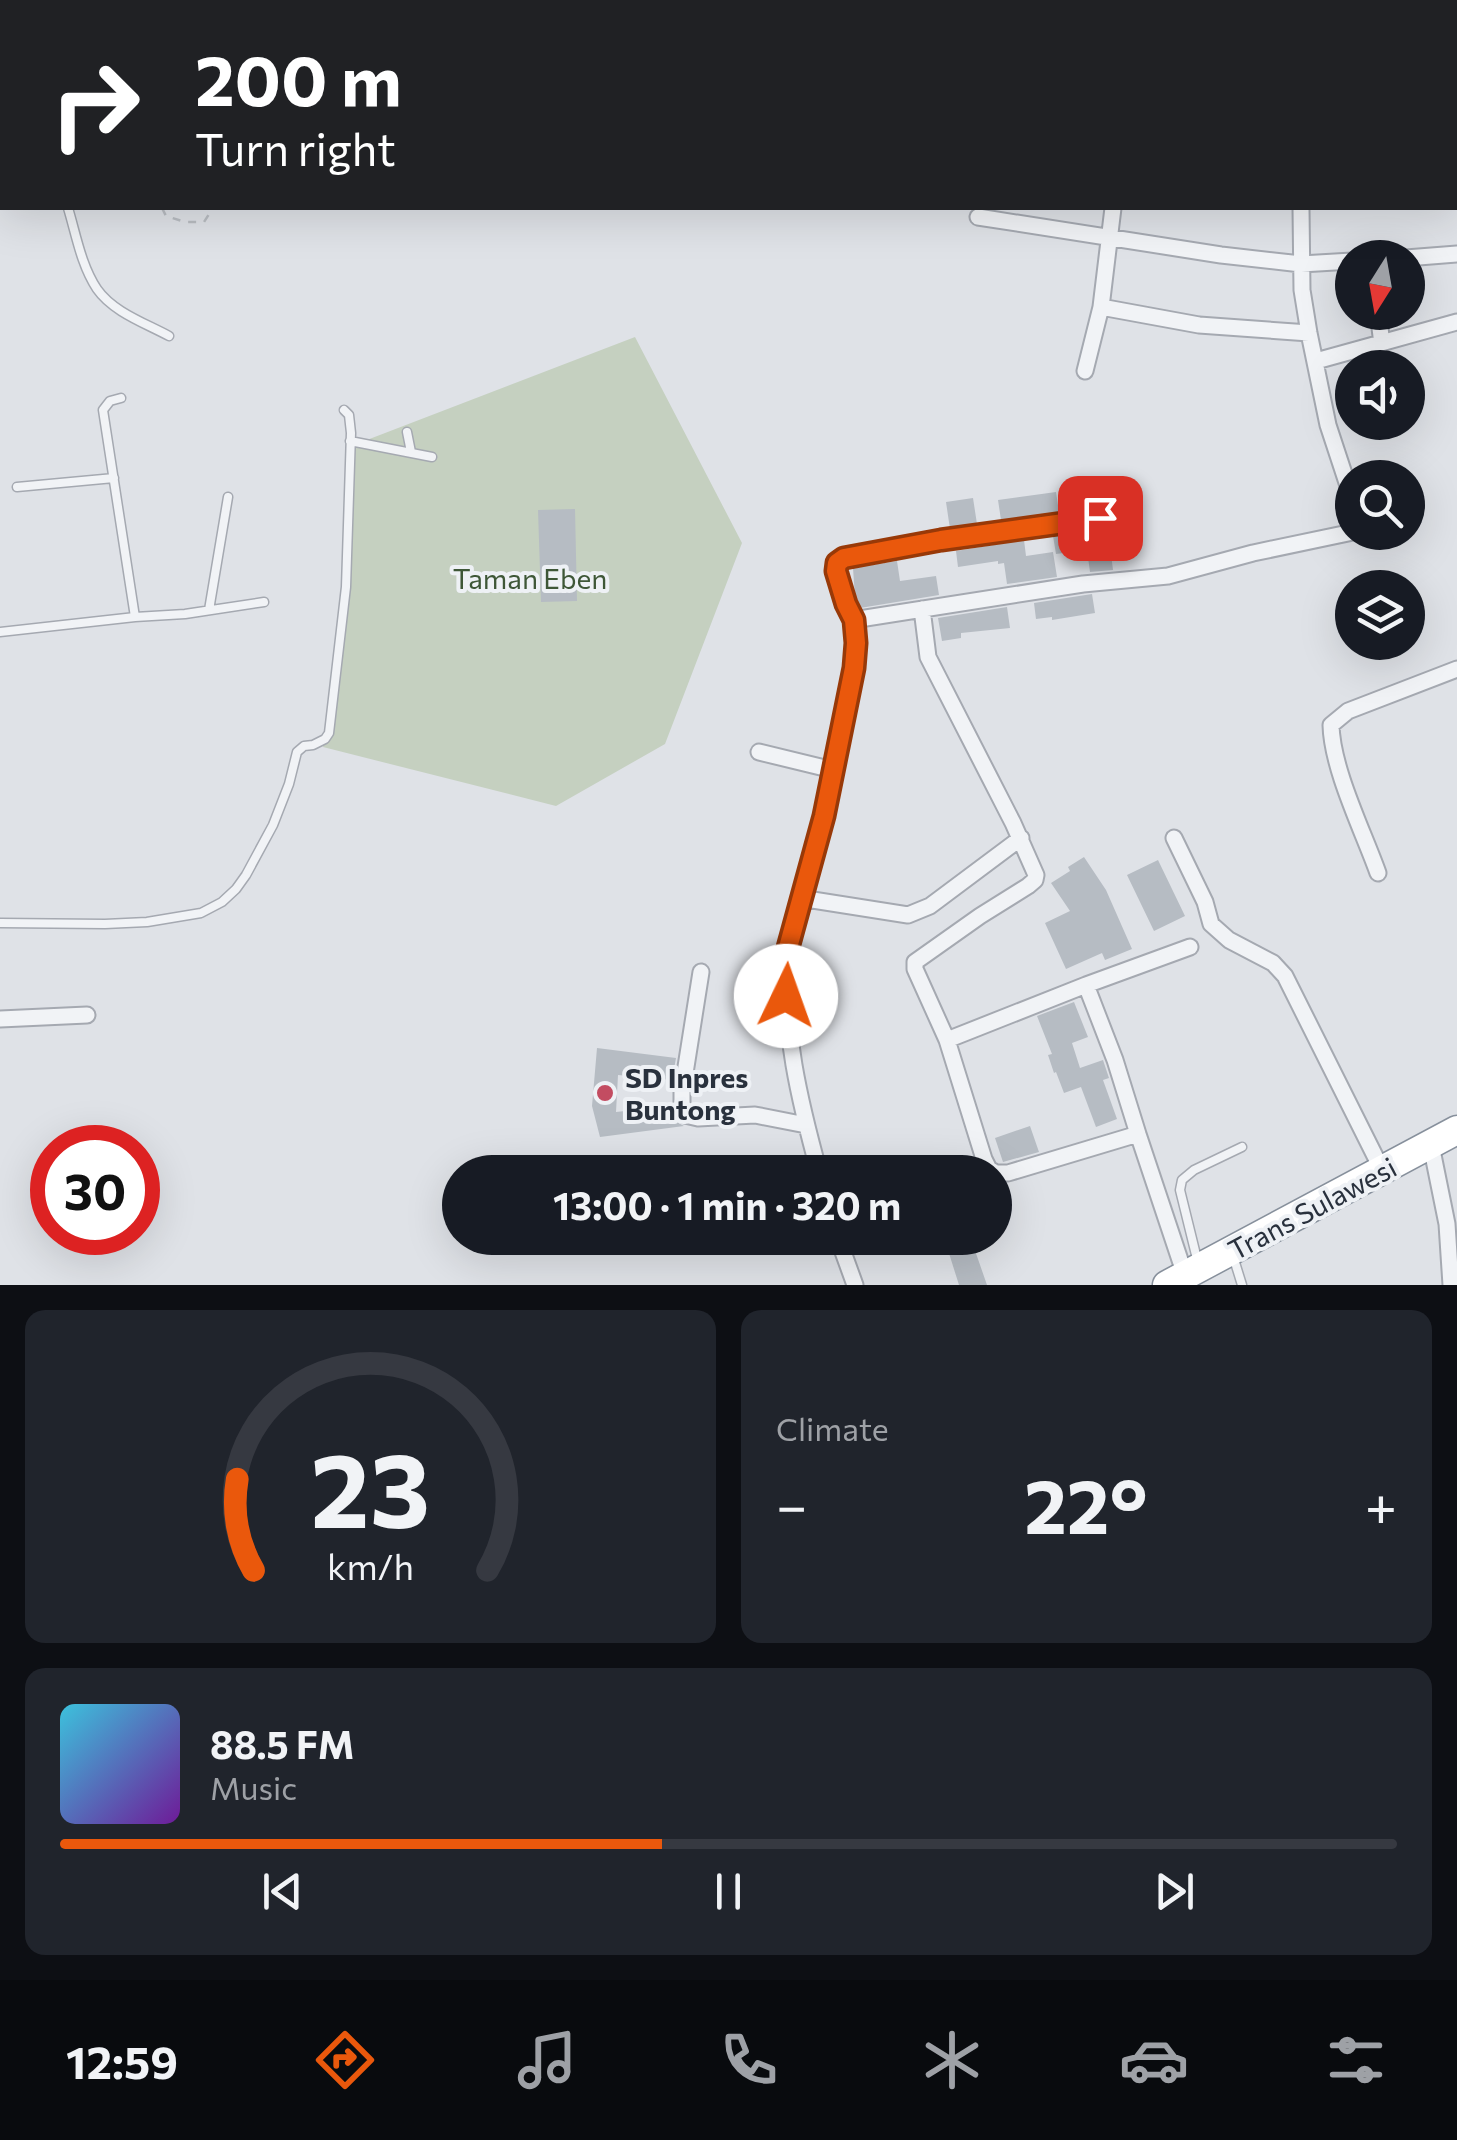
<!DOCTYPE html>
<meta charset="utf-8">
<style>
body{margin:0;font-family:Commissioner,sans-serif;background:#20242c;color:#f1f3f6;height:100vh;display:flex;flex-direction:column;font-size:38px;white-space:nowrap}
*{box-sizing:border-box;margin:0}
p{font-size:32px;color:#9ea1a6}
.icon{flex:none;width:55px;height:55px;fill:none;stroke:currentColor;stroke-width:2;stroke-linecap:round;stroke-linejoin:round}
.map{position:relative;height:1285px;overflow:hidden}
.drawer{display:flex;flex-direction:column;gap:25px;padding:25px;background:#0d0f14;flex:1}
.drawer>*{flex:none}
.hud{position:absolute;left:0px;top:0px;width:1458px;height:210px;box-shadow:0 10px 40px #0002;background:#202124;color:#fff;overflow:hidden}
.needle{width:65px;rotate:191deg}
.controls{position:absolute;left:1335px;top:240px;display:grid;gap:20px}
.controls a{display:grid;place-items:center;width:90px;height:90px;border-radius:50%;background:#171b24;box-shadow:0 10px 40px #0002;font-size:50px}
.speed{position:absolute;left:30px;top:1125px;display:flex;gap:20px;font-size:50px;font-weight:700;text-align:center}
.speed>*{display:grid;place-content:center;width:130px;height:130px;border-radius:50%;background:#171b24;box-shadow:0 10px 40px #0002;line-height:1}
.speed .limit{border:15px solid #d22;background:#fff;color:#111}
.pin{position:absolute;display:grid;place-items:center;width:85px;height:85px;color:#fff;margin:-42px;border-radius:20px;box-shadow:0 5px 15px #0006}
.me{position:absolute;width:110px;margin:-55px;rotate:3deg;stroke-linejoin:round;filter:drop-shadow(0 0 8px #0008)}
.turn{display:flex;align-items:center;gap:35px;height:210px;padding:0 30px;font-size:45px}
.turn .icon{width:130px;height:130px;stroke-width:2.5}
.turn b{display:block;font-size:70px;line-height:85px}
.big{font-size:75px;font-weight:700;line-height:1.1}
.drawer .tile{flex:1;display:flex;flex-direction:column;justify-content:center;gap:15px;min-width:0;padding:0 35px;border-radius:20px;background:#20242c}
.drawer .dial{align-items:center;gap:0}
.dial svg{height:260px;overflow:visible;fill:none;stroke:#363941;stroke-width:7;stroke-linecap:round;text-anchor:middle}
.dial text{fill:#f1f3f6;stroke:none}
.song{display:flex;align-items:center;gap:30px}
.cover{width:120px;height:120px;border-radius:15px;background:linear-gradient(135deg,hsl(190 70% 55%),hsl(280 70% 35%))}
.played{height:10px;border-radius:5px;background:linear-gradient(90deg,#ea580c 45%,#363941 45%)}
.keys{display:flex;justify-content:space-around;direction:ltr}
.heat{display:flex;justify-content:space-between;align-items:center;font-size:55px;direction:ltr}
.drawer .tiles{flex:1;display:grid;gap:25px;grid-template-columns:1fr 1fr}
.tile:last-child{grid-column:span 2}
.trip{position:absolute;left:442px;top:1155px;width:570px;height:100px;border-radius:50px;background:#171b24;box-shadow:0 10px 40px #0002;font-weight:700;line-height:100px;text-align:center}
.dock{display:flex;height:160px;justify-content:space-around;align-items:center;background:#090b0e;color:#9ea1a6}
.dock .icon{width:70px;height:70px}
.dock .active{color:#ea580c}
.dock b{font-size:45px;color:#f1f3f6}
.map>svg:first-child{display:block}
.green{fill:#c5d0c0}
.building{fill:#b6bcc3}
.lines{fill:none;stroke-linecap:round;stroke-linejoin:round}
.lane-casing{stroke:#a5a9b1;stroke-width:11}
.street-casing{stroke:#a5a9b1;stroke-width:19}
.highway-casing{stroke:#87909c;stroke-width:31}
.path{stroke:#b9bdc2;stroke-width:2.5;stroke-dasharray:8 8;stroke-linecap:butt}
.lane{stroke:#f1f3f6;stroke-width:8}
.street{stroke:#f1f3f6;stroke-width:15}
.highway{stroke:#fff;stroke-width:28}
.route-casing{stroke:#983908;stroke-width:25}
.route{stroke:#ea580c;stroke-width:18}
.poi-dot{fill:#c34c61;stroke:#eef1f5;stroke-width:4}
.labels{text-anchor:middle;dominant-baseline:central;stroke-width:8;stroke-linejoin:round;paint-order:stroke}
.park-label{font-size:28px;fill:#3e5737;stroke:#eef1f5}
.poi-label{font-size:28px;font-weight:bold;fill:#29313d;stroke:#eef1f5;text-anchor:start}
.street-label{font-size:28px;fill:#29313d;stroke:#eef1f5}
</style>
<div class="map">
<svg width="1457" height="1285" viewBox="0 0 1457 1285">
<rect width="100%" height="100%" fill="#dfe2e7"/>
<path class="green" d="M635 337 742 543 665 744 556 806 323 747 341 629 346 448Z"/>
<path class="building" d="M1056 492 1059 512 1001 520 998 500Z
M973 498 977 524 950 529 946 502Z
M575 509 577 601 541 602 538 510Z
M1127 520 1130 543 1110 546 1113 570 1090 572 1087 550 1056 554 1053 536 1102 529 1110 523Z
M1024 540 1026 556 1053 552 1057 577 1007 584 1004 563 998 564V561L958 567 956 551Z
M897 561 900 581 936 576 939 595 860 608 855 597 853 568Z
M1092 594 1095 613 1052 620V617L1036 619 1034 603Z
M1007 607 1010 628 961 633V638L942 641 938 618Z
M1084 857 1106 890 1132 949 1105 960 1102 953 1066 969 1045 923 1070 911 1051 883 1070 871 1068 867Z
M1158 860 1185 916 1154 931 1127 875Z
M1074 1002 1088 1037 1072 1043 1080 1068 1103 1060 1109 1078 1103 1080 1117 1119 1096 1127 1081 1087 1064 1093 1056 1072 1054 1073 1048 1055 1052 1054 1037 1016Z
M597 1048 676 1058 672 1080 618 1075 616 1112 671 1106 675 1121 684 1126 600 1137 592 1106Z
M1030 1126 1039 1152 1003 1162 995 1138Z
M971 1239 987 1285H959L947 1247Z"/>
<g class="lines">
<g class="lane-casing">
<path id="lane" d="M4 0 10 2
M19 0 20 2
M0 192H2
M68 208C76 234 81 265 97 289 113 312 145 323 169 336
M121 398 110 401 103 410 135 617
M407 432 411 452
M350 441 432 457
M17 487 114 478
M209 610 228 497
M0 632 135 617 185 614 264 602
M0 923 105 924 147 922 201 913 222 902 236 889 246 875 273 825 289 784 297 752 304 746 313 745 325 739 329 733 346 587 351 433 349 415 344 410
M1233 1256 1242 1285
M1198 1263 1180 1190 1182 1180 1194 1170 1242 1147"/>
</g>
<g class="street-casing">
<path id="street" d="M1455 8 1457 12
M1455 37H1457
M1455 119H1457
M1455 191H1457
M1113 208 1101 307 1199 325 1309 333
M1301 208 1302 290 1309 333 1328 425 1352 498
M978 217 1221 255 1301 264 1352 261
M1406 258 1457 254
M1378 312 1382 344
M1316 361 1457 322
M1085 371 1101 307
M922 609 928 657 1013 823 1036 875 1035 880 1028 886 980 916 915 962V969L947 1040
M853 620C845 603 835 581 837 563L844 558 1011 530 1100 518
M759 752 833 770 823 816 787 955C782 1028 800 1103 819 1172
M833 770C843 721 859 670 853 620L1083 584 1168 576 1253 553 1353 532
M1174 838 1205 902 1211 924 1229 940 1273 963 1285 976 1382 1170
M1378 873C1363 831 1332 769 1331 725L1348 711 1457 669
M800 898 908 915 930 906 1021 838
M701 972 682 1092V1109L685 1115 698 1118 755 1115 806 1125
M1086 985 1115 1060 1138 1134
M0 1019 87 1015
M1431 1145 1447 1224 1451 1285
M994 1172 989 1169 984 1159 947 1040 1086 985 1190 947
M995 1173H1008L1138 1134 1185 1275
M838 1238 855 1285"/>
</g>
<g class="highway-casing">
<path id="highway" d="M1167 1285 1457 1130"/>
</g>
<path class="path" d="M203 0 205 2
M162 208 166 216 185 222H204L213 208"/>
<use href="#lane" class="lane"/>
<use href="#street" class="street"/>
<use href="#highway" class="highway"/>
</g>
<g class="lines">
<g class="route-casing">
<path id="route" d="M786 996V955L824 816 854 668 856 643 854 620 846 604 836 571 837 563 844 558 941 540 1100 518"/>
</g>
<use href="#route" class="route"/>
</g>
<circle class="poi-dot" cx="605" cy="1093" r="10"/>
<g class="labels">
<g class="park-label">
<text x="530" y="578">Taman Eben</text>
</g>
<g class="poi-label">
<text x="625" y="1077">SD Inpres<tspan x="625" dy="32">Buntong</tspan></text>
</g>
<g class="street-label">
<text transform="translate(1312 1208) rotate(-28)">Trans Sulawesi</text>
</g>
</g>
</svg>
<div class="controls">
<a><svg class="needle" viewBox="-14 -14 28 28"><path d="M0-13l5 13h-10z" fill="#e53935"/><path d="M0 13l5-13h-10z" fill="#9ea1a6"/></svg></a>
<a><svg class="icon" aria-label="sound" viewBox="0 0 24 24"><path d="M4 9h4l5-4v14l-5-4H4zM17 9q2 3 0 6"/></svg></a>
<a><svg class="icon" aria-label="search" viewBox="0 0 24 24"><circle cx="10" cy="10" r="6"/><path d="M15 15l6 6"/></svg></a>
<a><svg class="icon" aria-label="layers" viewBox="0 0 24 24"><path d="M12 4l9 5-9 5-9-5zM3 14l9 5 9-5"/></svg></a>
</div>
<div class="speed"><div class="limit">30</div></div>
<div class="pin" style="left:1100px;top:518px;background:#d93025"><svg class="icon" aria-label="arrive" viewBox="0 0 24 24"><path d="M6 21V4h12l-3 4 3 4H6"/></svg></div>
<svg class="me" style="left:786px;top:996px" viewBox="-20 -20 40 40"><circle r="19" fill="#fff"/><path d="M0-13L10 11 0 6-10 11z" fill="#ea580c"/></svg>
<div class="trip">13:00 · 1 min · 320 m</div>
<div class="hud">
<div class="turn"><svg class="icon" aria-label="right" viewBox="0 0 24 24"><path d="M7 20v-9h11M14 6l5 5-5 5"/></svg><div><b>200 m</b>Turn right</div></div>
</div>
</div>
<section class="drawer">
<div class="tiles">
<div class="tile dial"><svg viewBox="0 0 100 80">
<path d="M14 69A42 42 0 1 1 86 69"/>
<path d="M14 69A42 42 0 0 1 9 41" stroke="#ea580c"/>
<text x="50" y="56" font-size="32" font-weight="700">23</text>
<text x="50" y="72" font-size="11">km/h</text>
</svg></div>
<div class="tile"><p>Climate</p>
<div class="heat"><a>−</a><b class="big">22°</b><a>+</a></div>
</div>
<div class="tile">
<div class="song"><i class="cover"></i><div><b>88.5 FM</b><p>Music</p></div></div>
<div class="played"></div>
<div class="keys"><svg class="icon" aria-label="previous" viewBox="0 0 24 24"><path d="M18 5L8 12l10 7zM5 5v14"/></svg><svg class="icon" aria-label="pause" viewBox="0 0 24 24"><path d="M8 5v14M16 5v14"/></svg><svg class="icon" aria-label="next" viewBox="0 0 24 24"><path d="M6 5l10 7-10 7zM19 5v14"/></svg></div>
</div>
</div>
</section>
<nav class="dock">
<b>12:59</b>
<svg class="icon active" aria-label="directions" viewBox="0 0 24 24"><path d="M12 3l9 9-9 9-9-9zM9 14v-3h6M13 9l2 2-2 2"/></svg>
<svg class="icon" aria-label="music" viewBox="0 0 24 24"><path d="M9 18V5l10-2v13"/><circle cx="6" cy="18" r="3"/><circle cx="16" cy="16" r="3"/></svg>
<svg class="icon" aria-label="phone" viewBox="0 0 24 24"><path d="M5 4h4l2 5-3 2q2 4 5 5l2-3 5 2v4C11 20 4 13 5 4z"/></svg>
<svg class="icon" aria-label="climate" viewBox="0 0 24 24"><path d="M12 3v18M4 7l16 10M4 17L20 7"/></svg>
<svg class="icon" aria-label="car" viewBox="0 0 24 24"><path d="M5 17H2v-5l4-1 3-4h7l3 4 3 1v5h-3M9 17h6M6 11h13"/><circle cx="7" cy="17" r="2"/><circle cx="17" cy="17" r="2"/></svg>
<svg class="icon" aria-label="filters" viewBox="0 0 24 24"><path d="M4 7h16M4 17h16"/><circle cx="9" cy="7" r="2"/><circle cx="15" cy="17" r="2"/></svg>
</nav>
